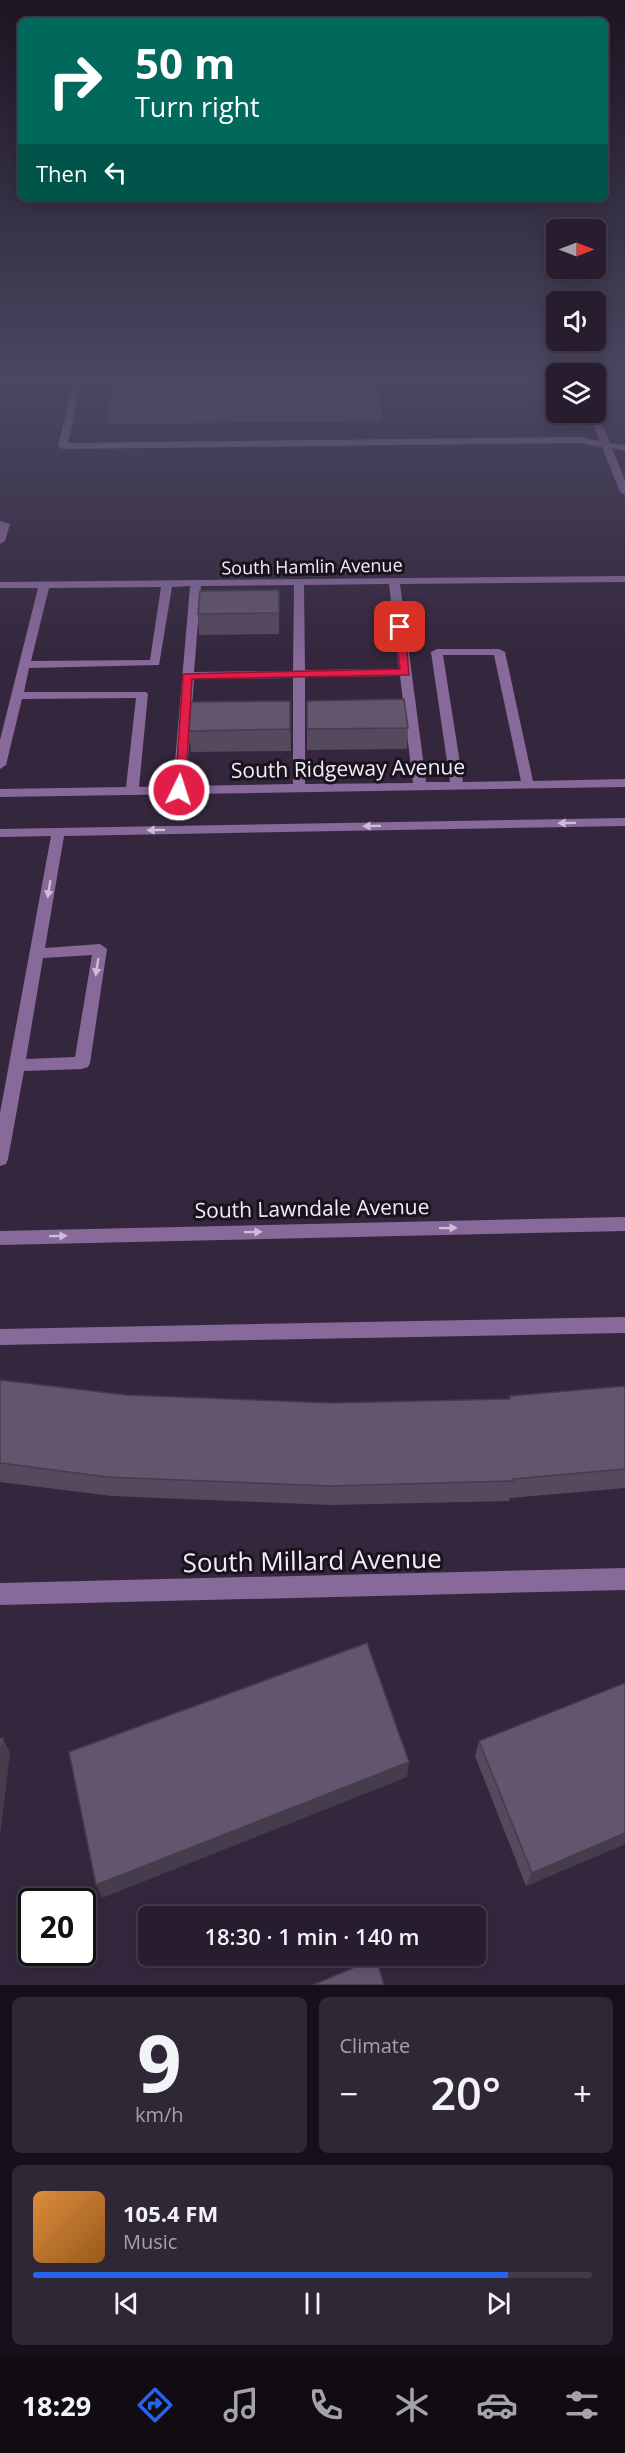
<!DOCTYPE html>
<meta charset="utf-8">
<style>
body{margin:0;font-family:"Open Sans",sans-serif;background:#2f2636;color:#f1f3f6;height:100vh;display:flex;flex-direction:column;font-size:22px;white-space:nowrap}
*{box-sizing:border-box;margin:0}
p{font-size:20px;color:#a4a2aa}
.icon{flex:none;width:33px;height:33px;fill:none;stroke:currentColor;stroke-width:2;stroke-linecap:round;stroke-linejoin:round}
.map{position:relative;height:1985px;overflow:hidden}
.side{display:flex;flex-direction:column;gap:12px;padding:12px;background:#151019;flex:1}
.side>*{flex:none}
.guide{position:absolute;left:18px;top:18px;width:590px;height:183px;border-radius:9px;box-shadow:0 3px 15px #0003,0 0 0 2px #433b4a;background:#00695c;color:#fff;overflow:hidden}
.needle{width:39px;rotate:90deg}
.tools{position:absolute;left:546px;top:219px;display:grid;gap:12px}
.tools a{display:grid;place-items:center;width:60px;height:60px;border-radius:9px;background:#271d2e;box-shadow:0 3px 15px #0003,0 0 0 2px #433b4a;font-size:30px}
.speed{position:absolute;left:18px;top:1888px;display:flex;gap:12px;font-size:30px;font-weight:700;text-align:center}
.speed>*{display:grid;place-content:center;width:78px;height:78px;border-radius:50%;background:#271d2e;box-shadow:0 3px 15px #0003,0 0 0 2px #433b4a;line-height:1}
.speed .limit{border:3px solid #111;border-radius:9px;background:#fff;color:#111}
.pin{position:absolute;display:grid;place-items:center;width:51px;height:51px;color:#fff;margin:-26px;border-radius:12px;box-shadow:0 3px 9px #0006}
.me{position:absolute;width:66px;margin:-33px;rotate:4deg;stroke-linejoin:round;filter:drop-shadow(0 0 4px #0008)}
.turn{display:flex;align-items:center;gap:21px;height:126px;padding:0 18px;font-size:27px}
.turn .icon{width:78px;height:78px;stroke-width:2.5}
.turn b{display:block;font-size:42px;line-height:51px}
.then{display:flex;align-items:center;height:57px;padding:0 18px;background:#0003;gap:12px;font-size:22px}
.big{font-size:45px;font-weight:600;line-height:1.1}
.side .tile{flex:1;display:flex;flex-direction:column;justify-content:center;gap:9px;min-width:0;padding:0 21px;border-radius:9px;background:#2f2636}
.side .dial{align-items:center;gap:0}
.dial b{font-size:78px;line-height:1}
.song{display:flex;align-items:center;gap:18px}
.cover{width:72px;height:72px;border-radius:9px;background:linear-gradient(135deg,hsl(30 70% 55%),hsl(30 70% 35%))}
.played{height:6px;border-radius:3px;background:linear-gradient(90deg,#2563eb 85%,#433b4a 85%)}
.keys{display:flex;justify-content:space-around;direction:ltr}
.heat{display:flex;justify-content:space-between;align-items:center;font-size:33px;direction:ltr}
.side .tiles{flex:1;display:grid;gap:12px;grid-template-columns:1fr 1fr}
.tile:last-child{grid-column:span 2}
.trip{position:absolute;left:138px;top:1906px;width:348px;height:60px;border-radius:9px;background:#271d2e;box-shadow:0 3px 15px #0003,0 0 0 2px #433b4a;font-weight:600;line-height:60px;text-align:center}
.tabs{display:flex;height:96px;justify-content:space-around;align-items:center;background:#100c12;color:#a4a2aa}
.tabs .icon{width:42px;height:42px}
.tabs .on{color:#2563eb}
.tabs b{font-size:27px;color:#f1f3f6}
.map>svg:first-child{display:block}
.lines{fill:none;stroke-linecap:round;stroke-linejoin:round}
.minor{fill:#87699a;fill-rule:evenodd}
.wall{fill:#55495e}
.shaded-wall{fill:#453c4c}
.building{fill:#63556d;stroke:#453c4c;stroke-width:1.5}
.oneway{fill:#cebed8}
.route{fill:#e11d48;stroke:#92132f;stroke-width:1.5}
.labels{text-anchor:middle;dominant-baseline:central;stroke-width:6;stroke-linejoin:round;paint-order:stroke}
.far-street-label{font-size:18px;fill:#f4ebfa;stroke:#19131d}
.street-label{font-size:21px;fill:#f4ebfa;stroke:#19131d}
.near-street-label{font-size:26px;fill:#f4ebfa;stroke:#19131d}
</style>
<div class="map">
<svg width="625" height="1985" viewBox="0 0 625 1985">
<rect width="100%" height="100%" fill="#34273d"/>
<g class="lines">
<path class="minor" d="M74 381H82L68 443 579 437 600 441 589 412H596V410L610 443 625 445V451L612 448 625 480V495L620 492 602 447 579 443 63 449 58 446Z
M0 521 10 524 5 541 0 544Z
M625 576V582L400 584 426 782H450L431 652 437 649H499L505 652 533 781 625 779V787L0 797V789L126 787 136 698 22 699 6 765 0 769V740L38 588H0V582ZM389 584 399 669 305 670 304 585ZM294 585 293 671 194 672 201 586ZM190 586 173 786 139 787 148 694 146 692H24L29 668 159 665 172 587ZM161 587 150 660 31 661 49 588ZM443 655H494L521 781 463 782ZM400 676 413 783 305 784V677ZM293 678V784L186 786 194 679Z
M625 818V826L64 836 45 948 100 944 107 949 90 1063 88 1067 82 1069 24 1071 8 1159 6 1164 0 1166V1113L51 836 0 837V829ZM92 955 75 1057 26 1059 43 958Z
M625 1217V1231L0 1245V1231Z
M625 1317V1333L0 1345V1329Z
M625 1568V1590L0 1605V1583Z"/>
</g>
<path class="wall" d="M382 413 381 421 107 424V416Z
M279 590V634L199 635 198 614Z
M290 701 291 751 191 752 189 731Z
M307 701 408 728 407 749 307 750Z
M0 1380 126 1395 331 1403 509 1399 510 1396 625 1386V1488L510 1498 509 1501 330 1505 112 1496 0 1482Z
M625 1683V1844L526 1886 475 1756 479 1741Z"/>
<path class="shaded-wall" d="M3 1738 10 1753 0 1837V1758Z
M409 1762 407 1777 102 1898 96 1885Z
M625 1833V1844L526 1886 532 1873Z"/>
<path class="building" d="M193 381H301V384L378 383 382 413 107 416 113 385Z
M279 590V613L198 614 200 591Z
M404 699 408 728 307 729V701Z
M290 701V729L189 731 191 702Z
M0 1380 126 1395 331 1403 510 1399V1396L625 1386V1469L513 1479V1481L331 1486 107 1477 0 1463Z
M367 1643 409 1762 96 1885 69 1752Z
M625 1683V1833L532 1873 479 1741Z
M0 1738H3L0 1758Z
M376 1958 384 1985H313Z"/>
<defs><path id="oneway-solid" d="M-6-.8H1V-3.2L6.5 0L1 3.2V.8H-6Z" transform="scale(1.5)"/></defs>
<g class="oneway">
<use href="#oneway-solid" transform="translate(567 823) rotate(179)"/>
<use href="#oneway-solid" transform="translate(372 826) rotate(179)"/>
<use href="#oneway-solid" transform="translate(156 830) rotate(179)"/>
<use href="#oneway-solid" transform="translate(49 889) rotate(99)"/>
<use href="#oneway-solid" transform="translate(97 967) rotate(99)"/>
<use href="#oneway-solid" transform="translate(448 1228) rotate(-1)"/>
<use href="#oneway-solid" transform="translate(253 1232) rotate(-1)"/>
<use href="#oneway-solid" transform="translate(58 1236) rotate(-1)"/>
</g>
<linearGradient id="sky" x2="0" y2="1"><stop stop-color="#1d1522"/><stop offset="0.58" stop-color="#4a4762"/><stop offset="1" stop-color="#4a4762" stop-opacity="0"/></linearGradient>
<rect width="625" height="659" fill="url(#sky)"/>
<path class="route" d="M400 624 405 627 409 675 192 679 185 790 175 793 183 674 400 669 395 627Z"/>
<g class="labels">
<g class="far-street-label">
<text transform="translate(312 566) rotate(-1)">South Hamlin Avenue</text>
</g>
<g class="street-label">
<text transform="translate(348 768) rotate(-1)">South Ridgeway Avenue</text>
<text transform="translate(312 1208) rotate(-1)">South Lawndale Avenue</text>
</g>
<g class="near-street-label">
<text transform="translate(312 1560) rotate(-1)">South Millard Avenue</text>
</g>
</g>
</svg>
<div class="tools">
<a><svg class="needle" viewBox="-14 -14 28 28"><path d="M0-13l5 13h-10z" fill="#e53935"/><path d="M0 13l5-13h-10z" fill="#a4a2aa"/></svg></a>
<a><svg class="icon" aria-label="sound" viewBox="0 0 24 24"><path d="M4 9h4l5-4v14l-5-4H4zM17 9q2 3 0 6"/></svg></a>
<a><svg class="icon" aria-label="layers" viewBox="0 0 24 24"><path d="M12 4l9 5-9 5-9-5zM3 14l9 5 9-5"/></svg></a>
</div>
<div class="speed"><div class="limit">20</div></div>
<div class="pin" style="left:400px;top:627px;background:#d93025"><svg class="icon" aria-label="arrive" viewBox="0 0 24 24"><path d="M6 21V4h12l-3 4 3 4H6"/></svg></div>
<svg class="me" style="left:179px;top:790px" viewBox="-20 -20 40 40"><circle r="17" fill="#e11d48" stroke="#fff" stroke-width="3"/><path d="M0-11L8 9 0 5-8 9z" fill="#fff"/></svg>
<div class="trip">18:30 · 1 min · 140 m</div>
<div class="guide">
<div class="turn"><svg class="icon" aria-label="right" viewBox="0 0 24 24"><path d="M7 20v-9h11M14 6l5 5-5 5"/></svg><div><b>50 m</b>Turn right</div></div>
<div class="then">Then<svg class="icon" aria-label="left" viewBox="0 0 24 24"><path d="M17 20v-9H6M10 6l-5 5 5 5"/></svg></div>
</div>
</div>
<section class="side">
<div class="tiles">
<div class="tile dial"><b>9</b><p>km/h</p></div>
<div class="tile"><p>Climate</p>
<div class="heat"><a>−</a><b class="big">20°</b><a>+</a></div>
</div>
<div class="tile">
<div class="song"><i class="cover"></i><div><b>105.4 FM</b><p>Music</p></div></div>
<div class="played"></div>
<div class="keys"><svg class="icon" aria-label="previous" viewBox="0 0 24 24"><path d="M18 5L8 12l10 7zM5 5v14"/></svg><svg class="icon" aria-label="pause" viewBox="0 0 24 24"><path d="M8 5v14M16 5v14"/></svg><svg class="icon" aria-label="next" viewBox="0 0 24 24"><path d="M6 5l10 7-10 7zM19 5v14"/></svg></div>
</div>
</div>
</section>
<nav class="tabs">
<b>18:29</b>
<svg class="icon on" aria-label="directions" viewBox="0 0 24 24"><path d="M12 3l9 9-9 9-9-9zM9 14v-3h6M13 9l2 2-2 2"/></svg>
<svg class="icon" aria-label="music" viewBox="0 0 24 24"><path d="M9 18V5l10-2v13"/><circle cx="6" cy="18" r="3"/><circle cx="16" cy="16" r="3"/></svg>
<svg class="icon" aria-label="phone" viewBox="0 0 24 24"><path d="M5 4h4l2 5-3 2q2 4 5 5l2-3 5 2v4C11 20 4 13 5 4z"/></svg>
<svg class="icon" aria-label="climate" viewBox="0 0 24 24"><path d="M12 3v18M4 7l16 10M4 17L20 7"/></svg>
<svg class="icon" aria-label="car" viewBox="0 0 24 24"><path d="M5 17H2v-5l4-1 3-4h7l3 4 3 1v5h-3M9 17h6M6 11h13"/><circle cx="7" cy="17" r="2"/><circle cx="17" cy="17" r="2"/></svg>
<svg class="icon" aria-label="filters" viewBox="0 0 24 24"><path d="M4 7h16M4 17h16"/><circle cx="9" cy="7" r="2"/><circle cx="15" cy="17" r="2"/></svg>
</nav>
